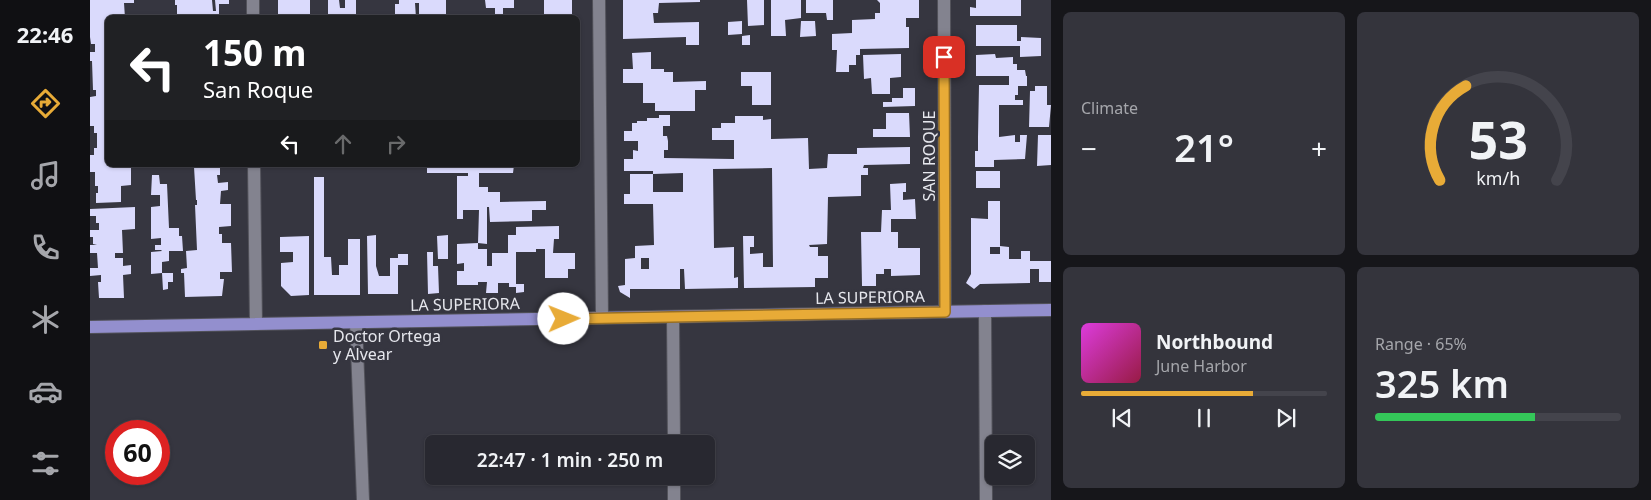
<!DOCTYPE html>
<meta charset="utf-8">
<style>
body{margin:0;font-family:"Noto Sans",sans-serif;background:#34343c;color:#f1f3f6;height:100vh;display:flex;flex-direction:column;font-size:19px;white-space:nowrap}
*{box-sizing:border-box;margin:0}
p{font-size:16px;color:#a5a6ab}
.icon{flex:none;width:28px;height:28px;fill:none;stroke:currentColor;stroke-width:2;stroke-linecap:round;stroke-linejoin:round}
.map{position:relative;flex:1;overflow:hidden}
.sheet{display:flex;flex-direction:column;gap:12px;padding:12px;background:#16161a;width:600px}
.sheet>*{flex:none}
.banner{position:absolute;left:15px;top:15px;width:475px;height:152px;border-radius:8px;box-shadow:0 1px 4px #0004,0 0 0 1px #44444c;background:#202124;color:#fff;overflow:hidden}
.tools{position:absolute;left:895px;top:435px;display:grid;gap:10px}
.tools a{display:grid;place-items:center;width:50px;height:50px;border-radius:8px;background:#282830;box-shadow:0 1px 4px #0004,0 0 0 1px #44444c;font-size:25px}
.speed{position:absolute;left:15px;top:420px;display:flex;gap:10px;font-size:25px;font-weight:700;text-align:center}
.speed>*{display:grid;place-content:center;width:65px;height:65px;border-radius:50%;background:#282830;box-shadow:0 1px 4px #0004,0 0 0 1px #44444c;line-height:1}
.speed .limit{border:8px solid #d22;background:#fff;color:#111}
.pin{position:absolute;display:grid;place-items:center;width:42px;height:42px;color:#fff;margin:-21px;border-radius:10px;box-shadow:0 2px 8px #0006}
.me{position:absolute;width:55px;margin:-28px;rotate:89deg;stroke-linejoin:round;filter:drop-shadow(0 0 4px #0008)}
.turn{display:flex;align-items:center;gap:18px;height:105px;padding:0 15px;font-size:22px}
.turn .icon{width:65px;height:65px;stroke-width:2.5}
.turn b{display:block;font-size:35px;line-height:42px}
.lanes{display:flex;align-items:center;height:48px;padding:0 15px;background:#0003;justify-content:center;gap:25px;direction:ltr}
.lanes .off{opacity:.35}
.big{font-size:38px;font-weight:600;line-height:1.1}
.sheet .card{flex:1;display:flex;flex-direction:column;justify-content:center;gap:8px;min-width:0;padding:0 18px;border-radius:8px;background:#34343c}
.sheet .dial{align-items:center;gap:0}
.dial svg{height:130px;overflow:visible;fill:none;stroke:#44444c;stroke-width:7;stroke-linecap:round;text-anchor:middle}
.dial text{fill:#f1f3f6;stroke:none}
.song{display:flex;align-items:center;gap:15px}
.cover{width:60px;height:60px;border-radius:8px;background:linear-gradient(135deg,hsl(300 70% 55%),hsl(340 70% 35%))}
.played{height:5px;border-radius:2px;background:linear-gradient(90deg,#e8ab37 70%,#44444c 70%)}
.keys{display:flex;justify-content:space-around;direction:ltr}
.heat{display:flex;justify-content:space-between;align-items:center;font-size:28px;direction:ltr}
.charge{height:8px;border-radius:4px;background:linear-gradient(90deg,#34c759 65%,#44444c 0)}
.sheet .tiles{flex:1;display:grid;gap:12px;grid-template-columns:repeat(2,1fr)}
.trip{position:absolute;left:335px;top:435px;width:290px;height:50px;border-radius:8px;background:#282830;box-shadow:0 1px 4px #0004,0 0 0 1px #44444c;font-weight:600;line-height:50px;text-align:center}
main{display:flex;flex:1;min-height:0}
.menu{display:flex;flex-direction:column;width:90px;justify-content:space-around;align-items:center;background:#101013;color:#a5a6ab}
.menu .icon{width:35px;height:35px}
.menu .on{color:#e8ab37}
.menu b{font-size:22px;color:#f1f3f6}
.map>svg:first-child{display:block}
.building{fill:#dadafc;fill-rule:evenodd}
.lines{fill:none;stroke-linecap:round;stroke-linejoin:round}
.minor-casing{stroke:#52525a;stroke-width:14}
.tertiary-casing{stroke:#52525a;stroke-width:14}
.primary-casing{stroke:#52525a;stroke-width:14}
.minor{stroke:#83838f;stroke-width:12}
.tertiary{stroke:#83838f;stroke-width:12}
.primary{stroke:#938fce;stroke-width:12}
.route-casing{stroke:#976f24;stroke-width:12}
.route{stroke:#e8ab37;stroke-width:9}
.poi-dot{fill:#e8ab37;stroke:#363640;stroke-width:2}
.labels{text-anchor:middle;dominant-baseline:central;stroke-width:5;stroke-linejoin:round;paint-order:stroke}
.street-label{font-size:16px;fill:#e6e7ed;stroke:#363640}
.poi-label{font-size:16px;fill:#e6e7ed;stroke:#363640;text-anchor:start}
</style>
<main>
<nav class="menu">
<b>22:46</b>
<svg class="icon on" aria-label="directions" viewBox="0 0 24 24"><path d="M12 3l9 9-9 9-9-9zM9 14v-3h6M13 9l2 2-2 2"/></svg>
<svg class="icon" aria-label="music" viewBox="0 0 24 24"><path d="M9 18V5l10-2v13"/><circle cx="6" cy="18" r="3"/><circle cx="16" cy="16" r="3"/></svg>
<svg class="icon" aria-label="phone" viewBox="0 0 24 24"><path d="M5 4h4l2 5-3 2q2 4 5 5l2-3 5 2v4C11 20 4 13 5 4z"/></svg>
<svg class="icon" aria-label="climate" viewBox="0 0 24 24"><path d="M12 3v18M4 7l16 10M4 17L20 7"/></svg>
<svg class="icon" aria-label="car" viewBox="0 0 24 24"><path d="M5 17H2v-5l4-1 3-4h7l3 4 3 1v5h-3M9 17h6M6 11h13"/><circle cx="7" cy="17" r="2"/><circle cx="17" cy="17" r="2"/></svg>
<svg class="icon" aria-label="filters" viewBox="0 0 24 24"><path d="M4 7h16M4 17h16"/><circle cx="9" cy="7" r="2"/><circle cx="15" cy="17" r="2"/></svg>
</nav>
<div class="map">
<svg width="961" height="500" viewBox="0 0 961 500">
<rect width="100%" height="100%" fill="#363640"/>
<path class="building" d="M0 0H44V3H34L35 18H18V165H41V185L31 186V202L6 203V193H8V186H5V172H0V155H4V148H7V133H4V126H0V97L6 96V90H3L2 61H0V52H5V44H1L0 37Z
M85 0H122L123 11H126L125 0H139V4H129V18H87V5H85Z
M188 0H220V18H188Z
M238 0H249L250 8H255V0H266V14H250V18H238Z
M309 0H356V18H329V3H325L326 18H305V4H309Z
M395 0H424V8H413V17H405V8H396Z
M454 0H482V18H454Z
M533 0H610V2L569 3 568 13H563L564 23 609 22V45H596V37L533 39Z
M657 0H674V25L658 26Z
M681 0H711V18L695 20 696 36H681Z
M716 0H743V20H737L736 13H716Z
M787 0H829V18H816V27H819V48L770 49V55H766V65H759V72H746L747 50H742V34L762 33V20L785 19V13H790V3Z
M886 0H931V16H880V7L886 8Z
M652 21V34L638 35V22Z
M711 21H725L726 36 710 37Z
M886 25H927V41H931V37L951 38V56L930 57V46H886Z
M660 35V45H652V36Z
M561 52V69H574V72H583V82L616 81V90H605V111H565V103H553V83H533V69H543L542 53Z
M811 54V77L800 78V94H782L781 78 774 79 773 55Z
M905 54 906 58 923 57V64H927V70H935L936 76H937V86H928V95H925V100H933V105H909V137L925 135V142H930V135H937L935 159 904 160V167H885V151H888V137L889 85H919V76H886V55Z
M651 72H681V105H662V86H651Z
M945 86H957V105H961L959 127H939L940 91H945Z
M813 88H825V106L793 107V102H802V98H813Z
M796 113H819L820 137H783V129H796Z
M569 115H580V126H573V136H577L578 141V150H574V158L644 159V140H622V128H631V123H645V116H673V120L681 119V139L718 138 719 169 737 168 738 154H767V148L820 147V164L774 165 773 168H778V175H771V196L738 197 737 244 719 245 720 247H728V256H738V278H725V287L654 288 653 236H664V247H660V254L673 253V267H683L682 168 623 169 624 248 644 247V278L648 277V288L595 289 594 269H590V289H540V298L530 292 528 286 535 285V259L545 258V246L564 245 563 204H534V194H540V174H563V192H593V173L563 174V171H534V159H543V150L548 151V141H534V131H542V123H547V121H557V118H569ZM551 258H559V269H551Z
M948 135H961V165L947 166Z
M337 165H424L423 173H389V187H398V192H410V202L456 201V210H442V221L400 222 399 207H397V244L388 243 389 210H373V219H367V176H378V173H337Z
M130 166V175H127L128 183 138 182V190L131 191 130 204H141V226L129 227V234H132V243H141L142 272H130V279H134L132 296 95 297 94 273H91V269L97 268 96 251 107 250 105 205H107V200H106L104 167Z
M886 171H910V188H886Z
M62 175H69L70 184H77L79 228H89V236H92L93 251H79V261L72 262V273L61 274V252L72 251 71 250H65V245H71V238L61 239V207L70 206V195H61Z
M224 177H234V257H241L242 275H249V265H258V239H270V295H224Z
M816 183V192H813V200L825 199 826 219H801V232H808V248H830V275L801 276V269H794V274H786V286H772L771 232H791L792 210H801L800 184Z
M898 201H910V247H900V254H910V246L919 247V259H931V251H940V261H961V282H949V269H940V283L890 284 884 289 876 283 881 274V218L898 219Z
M45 207V229L32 230 33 253H25V258H33V266L41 265V274L33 275 34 298H9L8 282H11V275L0 276V268H8L7 253H0V245H7L3 244V237H0V230H9V223H6V216H0V209Z
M469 226V239H464L463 253H485V269H478V278H455V249H446V252H426V284H434V292L426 293V287H419V283H408V293H396L397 282H388V285H367V271H374V263L367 264V244L388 243V249H397V266H402V253H418V235H426V227Z
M286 235V266L289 276H300V258H308V254H318V265H308V294H278L277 236Z
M358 235V259H348L347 236Z
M219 236V295L201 296 191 286V263L203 262V252H190V237Z
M337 252H343V266H348L349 293 338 294Z
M72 273H83V282H78V289L73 290Z"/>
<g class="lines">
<g class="minor-casing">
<path id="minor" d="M509 0 512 318
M854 0 855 312
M895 311 896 500
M583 317 584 444
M266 323 273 500
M584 476V500"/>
</g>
<g class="tertiary-casing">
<path id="tertiary" d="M163 0V18
M164 165 166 324"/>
</g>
<g class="primary-casing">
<path id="primary" d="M0 327 961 310"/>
</g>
<use href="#minor" class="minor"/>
<use href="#tertiary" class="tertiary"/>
<use href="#primary" class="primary"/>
</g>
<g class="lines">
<g class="route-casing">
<path id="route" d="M474 319 855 312 854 57"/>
</g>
<use href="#route" class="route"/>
</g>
<rect class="poi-dot" x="228" y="340" width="10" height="10" rx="2.5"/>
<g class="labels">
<g class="street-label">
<text transform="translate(839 156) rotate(-90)">SAN ROQUE</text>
<text transform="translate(780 297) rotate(-1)">LA SUPERIORA</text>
<text transform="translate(375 304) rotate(-1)">LA SUPERIORA</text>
</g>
<g class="poi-label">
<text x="243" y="336">Doctor Ortega<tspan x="243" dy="18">y Alvear</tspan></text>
</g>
</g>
</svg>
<div class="tools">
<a><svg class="icon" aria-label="layers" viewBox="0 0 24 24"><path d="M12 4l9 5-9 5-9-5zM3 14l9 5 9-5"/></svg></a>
</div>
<div class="speed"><div class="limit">60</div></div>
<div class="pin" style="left:854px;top:57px;background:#d93025"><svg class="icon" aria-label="arrive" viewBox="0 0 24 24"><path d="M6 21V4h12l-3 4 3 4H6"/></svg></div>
<svg class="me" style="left:474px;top:319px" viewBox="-20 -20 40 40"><circle r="19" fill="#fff"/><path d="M0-13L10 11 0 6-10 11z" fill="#e8ab37"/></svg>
<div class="trip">22:47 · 1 min · 250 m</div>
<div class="banner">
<div class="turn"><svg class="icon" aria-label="left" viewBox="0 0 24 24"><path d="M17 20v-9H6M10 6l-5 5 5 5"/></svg><div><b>150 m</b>San Roque</div></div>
<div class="lanes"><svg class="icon" aria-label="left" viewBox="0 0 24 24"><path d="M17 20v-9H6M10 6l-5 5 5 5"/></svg><svg class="icon off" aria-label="ahead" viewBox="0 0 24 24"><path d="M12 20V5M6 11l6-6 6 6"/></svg><svg class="icon off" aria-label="right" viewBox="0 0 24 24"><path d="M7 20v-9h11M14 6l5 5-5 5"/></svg></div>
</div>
</div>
<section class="sheet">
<div class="tiles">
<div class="card"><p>Climate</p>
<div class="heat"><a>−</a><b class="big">21°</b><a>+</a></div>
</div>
<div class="card dial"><svg viewBox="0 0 100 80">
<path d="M14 69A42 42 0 1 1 86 69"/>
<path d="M14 69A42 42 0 0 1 30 11" stroke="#e8ab37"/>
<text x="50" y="56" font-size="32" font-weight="700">53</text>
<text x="50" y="72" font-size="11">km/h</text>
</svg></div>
<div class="card">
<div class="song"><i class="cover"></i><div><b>Northbound</b><p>June Harbor</p></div></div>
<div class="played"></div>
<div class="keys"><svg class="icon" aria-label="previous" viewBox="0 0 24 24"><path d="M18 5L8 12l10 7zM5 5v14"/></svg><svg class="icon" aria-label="pause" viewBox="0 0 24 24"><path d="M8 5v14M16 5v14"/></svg><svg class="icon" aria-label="next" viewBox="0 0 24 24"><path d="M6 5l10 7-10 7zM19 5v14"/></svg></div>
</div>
<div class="card"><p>Range · 65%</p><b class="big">325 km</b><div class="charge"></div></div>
</div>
</section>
</main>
